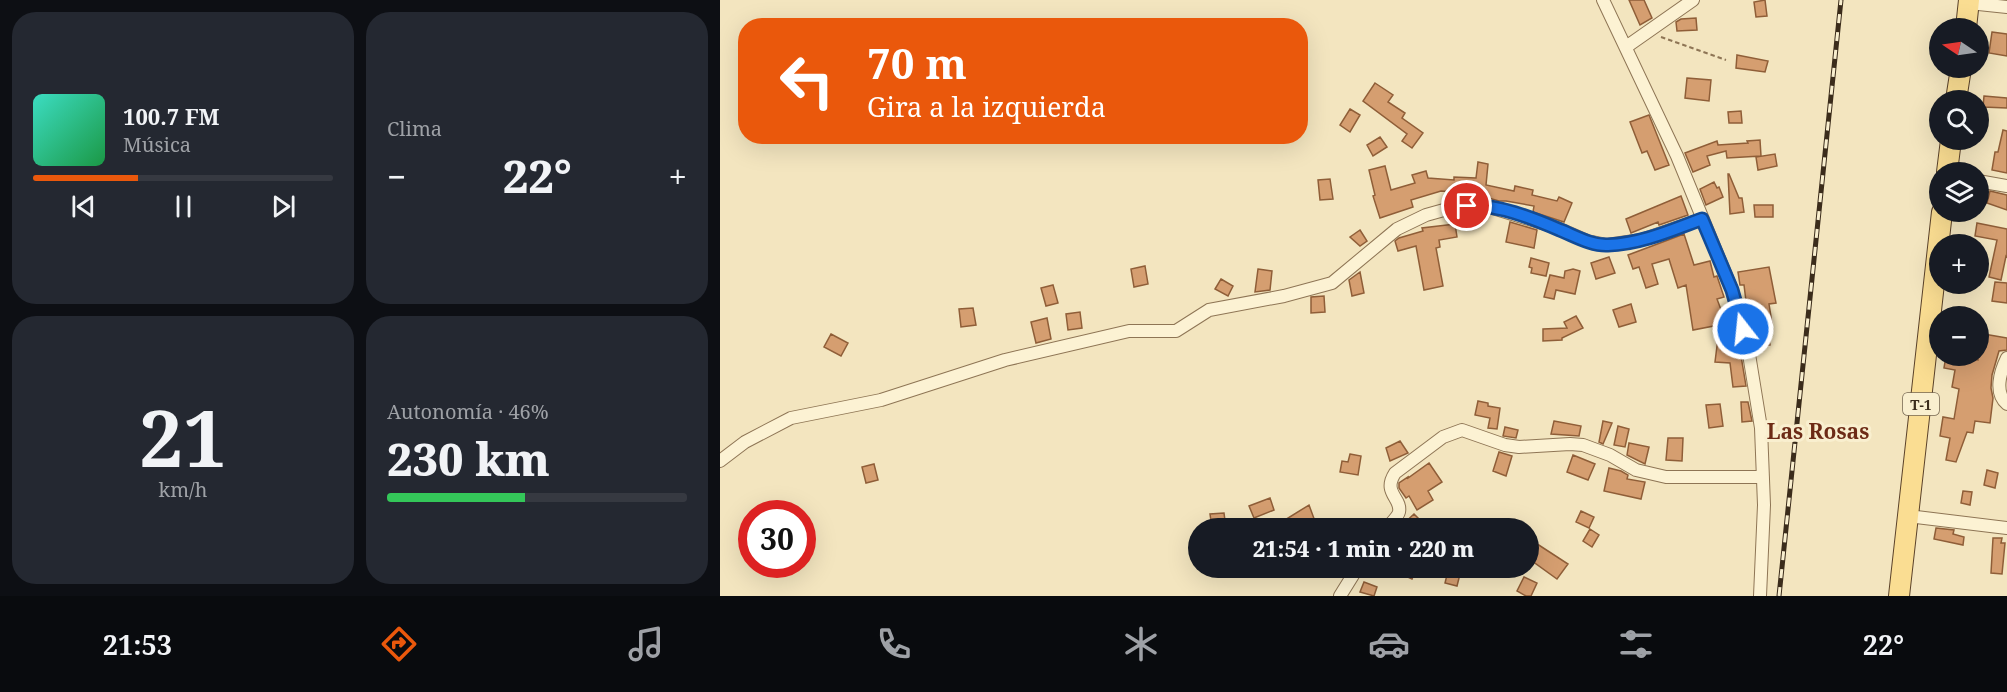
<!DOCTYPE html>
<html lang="es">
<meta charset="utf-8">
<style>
body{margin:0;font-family:"Noto Serif",serif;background:#242831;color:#f1f3f6;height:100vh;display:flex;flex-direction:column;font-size:22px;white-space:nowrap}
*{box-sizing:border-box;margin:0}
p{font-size:20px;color:#9ea1a6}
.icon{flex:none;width:33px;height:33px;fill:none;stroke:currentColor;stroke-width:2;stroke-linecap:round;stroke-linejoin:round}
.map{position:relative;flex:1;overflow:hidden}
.side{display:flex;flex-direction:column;gap:12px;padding:12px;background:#0d0f14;width:720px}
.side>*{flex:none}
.top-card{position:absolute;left:18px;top:18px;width:570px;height:126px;border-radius:24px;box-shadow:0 6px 24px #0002;background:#ea580c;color:#fff;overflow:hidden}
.needle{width:39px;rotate:283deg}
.controls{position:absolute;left:1209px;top:18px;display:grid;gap:12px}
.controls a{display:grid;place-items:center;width:60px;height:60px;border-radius:50%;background:#171b24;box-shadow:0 6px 24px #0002;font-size:30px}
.speed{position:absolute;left:18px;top:500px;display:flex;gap:12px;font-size:30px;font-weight:700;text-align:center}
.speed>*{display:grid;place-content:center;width:78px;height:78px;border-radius:50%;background:#171b24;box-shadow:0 6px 24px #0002;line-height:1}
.speed .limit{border:9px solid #d22;background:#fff;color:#111}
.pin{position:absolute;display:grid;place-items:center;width:51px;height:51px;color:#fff;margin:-26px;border:3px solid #fff;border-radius:50%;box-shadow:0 2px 6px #0007}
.me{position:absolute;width:66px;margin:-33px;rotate:344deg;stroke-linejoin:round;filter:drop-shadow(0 0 4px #0008)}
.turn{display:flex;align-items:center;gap:21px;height:126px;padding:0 30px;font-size:27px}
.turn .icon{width:78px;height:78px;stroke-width:2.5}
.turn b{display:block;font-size:42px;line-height:51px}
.big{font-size:45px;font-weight:800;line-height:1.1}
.side .card{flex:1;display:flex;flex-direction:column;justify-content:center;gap:9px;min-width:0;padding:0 21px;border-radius:24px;background:#242831}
.side .dial{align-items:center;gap:0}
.dial b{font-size:78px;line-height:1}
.song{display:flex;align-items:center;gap:18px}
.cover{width:72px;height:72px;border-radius:9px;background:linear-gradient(135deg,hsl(170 70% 55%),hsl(140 70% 35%))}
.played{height:6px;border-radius:3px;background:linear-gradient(90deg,#ea580c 35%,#363941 35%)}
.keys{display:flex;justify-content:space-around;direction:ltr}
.heat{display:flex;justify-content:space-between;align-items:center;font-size:33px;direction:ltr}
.charge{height:9px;border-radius:4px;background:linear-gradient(90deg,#34c759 46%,#363941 0)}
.side .tiles{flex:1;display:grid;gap:12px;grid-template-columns:repeat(2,1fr)}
.trip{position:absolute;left:468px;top:518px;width:351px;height:60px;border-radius:30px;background:#171b24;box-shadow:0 6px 24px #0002;font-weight:800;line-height:60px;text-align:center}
.menu{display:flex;height:96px;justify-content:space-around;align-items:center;background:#090b0e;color:#9ea1a6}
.menu .icon{width:42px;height:42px}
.menu .selected{color:#ea580c}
.menu b{font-size:27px;color:#f1f3f6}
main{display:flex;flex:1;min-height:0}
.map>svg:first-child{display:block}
.building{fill:#d59e70;stroke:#8f5e38;stroke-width:1.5}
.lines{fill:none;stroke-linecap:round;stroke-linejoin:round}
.minor-casing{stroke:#8e7555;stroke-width:14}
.primary-casing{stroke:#5b422a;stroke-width:22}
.path{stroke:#8e7555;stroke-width:2;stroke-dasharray:4.5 3;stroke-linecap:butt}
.minor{stroke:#fcf2d3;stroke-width:12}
.primary{stroke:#fadd92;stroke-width:20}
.rail-casing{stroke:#3b2c1b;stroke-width:5}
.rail{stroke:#f9efcf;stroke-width:3;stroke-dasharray:9;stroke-linecap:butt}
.route-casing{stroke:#114b97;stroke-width:15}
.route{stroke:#1a73e8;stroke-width:10}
.labels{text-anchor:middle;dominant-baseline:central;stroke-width:6;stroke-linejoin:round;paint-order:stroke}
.shield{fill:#f9efcf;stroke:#746651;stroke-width:1.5}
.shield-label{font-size:14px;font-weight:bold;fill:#3b2c1b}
.district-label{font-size:21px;font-weight:bold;fill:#6d2b16;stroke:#f9efcf}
</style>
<main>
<section class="side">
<div class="tiles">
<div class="card">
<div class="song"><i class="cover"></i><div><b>100.7 FM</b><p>Música</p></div></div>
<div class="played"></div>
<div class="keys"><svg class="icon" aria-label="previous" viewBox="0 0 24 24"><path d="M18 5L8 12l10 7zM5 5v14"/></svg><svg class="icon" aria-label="pause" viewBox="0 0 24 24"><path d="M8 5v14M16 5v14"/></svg><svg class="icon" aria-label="next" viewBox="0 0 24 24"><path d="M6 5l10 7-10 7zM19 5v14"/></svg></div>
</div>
<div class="card"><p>Clima</p>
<div class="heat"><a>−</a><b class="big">22°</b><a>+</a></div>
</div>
<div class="card dial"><b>21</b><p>km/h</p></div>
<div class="card"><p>Autonomía · 46%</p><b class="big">230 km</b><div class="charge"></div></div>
</div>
</section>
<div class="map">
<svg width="1287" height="596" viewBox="0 0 1287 596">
<rect width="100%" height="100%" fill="#f3e5bf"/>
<path class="building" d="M909 0H924L932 18 920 25Z
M1045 0 1047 16 1036 17 1034 2Z
M976 18 977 30 957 31 956 22 961 19Z
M1272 32 1287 34V56L1269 53Z
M1017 55 1048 61 1045 72 1016 68Z
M967 78 991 80 989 101 965 98Z
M655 83 673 95 668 102 685 113 682 118 703 133 692 148 682 141 687 134 643 101Z
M1264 96 1287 98V108L1263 107Z
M630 109 640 115 630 132 620 125Z
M1021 111 1022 123H1009L1008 112Z
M929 115 949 165 935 170 927 151 922 153 910 122Z
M1283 130 1287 131V173L1272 170 1275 152H1278Z
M660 137 667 147 653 156 647 145Z
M1040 140 1041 156 1007 158 1006 151 987 156 990 165 973 172 965 153 997 141 998 145 1028 143 1027 141Z
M1055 154 1057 166 1038 170 1036 157Z
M758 162 768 164 766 185 794 191 795 186 813 190 812 195 837 201 839 197 852 203 844 222 813 212 814 206 786 201H779L765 197 751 198V193L721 191 691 200 693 207 660 218 653 196 655 195 649 170 665 166 671 190 695 183 692 175 706 171 708 178 734 180V177L756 178Z
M1008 174H1009L1019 198H1022L1024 212 1010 214Z
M610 179 613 199 600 200 598 180Z
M994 182 997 188 999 187 1003 197 986 205 980 189Z
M1270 191 1287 195V210L1267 203Z
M961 196 968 215 939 225 938 222 911 233 906 219Z
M1034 205H1053V217H1035Z
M790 222 817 230 814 248 786 242Z
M1257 223 1287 229V257L1286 256 1281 280 1269 277 1277 240 1255 236Z
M735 224 737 237 719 240 720 247 716 248 723 286 704 290 696 246 678 251 675 241 679 238 703 231 702 228Z
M640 230 647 241 640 246 630 237Z
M964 234 974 265 990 261 994 277 997 276 1004 297 997 299 1003 315 1010 314 1020 350 1026 386 1013 387 1010 363 995 362 997 346 994 326 973 330 966 285 958 288 949 259 932 264 938 284 926 288 919 267 913 269 908 255Z
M889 257 895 273 876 279 871 263Z
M811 258 829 263 826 276 811 273 812 268 809 267Z
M425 266 428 284 414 287 411 269Z
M1049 267 1056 303 1049 304 1052 323 1046 324 1050 345 1040 347 1039 345 1036 346 1028 317 1024 285H1020L1018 272Z
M538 269 552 271 550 290 535 292Z
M853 269 860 271 855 294 836 290 834 299 824 297 830 275 844 278 845 271Z
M640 272 644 293 632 296 629 280Z
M501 279 513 286 508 296 495 289Z
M1275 282 1287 283V303L1272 301Z
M333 285 338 303 326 306 321 288Z
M604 296 605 312 591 313V297Z
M911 304 916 322 899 327 893 310Z
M253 308 256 325 241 327 239 309Z
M360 312 362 328 348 330 346 314Z
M856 316 863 328 842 338V340L823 341V329L847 328 844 322Z
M327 318 331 339 316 343 311 322Z
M1258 333 1287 338V350L1279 351 1272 375 1271 388 1273 398 1270 423 1255 421 1253 433 1247 432 1236 462 1226 460 1230 438 1220 436 1223 417 1234 419 1239 389 1232 387 1235 370 1224 368 1226 356 1258 360Z
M111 334 128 343 121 356 104 347Z
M758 401 768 403V406L780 408 777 429 768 428 770 418 755 415Z
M1021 402H1028L1032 421 1022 422Z
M1000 404 1003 426 989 428 986 405Z
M834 421 861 426 859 436 831 434Z
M883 421 892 423 883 444 879 442Z
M898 426 909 429 905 447 894 445Z
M785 427 798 430 796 438 783 436Z
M948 438H963L962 461 946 460Z
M680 441 688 453 670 461 666 448Z
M909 443 929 447 925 464 907 455Z
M779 452 792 456 786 476 773 471Z
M630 454 641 456 638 475 620 472 622 461 628 462Z
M853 455 875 464 868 480 847 472Z
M709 463 722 482 708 491 713 500 697 510 689 496 686 498 679 488V483L688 477V478Z
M154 464 158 480 146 483 142 467Z
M889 468 901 471 908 475 907 479 925 482 921 499 884 491Z
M1267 470 1278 473 1275 488 1264 485Z
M1243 491 1252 492 1250 505 1241 503Z
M550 498 554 510 534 518 529 506Z
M589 505 596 524 585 528H552Z
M861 511 874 517 869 528 856 522Z
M504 513 506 528H492L490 514Z
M694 514 701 521 694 528H679Z
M1216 528 1234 530 1233 534 1244 537 1243 545 1214 539Z
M870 529 879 535 872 547 863 541Z
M808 538 848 564 837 579 808 558Z
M1273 538H1282L1281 543H1285L1282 574 1271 573Z
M666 567H697L692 579Z
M728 571 740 574 737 586 725 583Z
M804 577 817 583 811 596H806L797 591Z
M644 582 657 587 654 596 640 592Z"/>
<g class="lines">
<g class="minor-casing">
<path id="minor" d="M883 0 957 156 1012 290 1028 348 1041 428 1044 505 1040 596
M1249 3 1287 7
M906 47 973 0
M1258 181 1287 186
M1287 358C1280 372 1274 393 1287 404
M0 461 25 442 71 418 161 400 285 360 409 331H456L489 310 564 296 612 283 677 229 706 215 731 208 763 205 835 227 867 241 887 245 921 240 982 219
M1188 516 1287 528
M667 528C670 524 678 517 679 512 682 498 662 493 675 473L723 437 742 430 785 445 799 447 850 444 863 445 890 455 916 470 946 477H1043
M620 596 638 567"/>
</g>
<g class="primary-casing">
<path id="primary" d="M1246 28 1249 0
M1236 100 1241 68
M1227 172 1231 140
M1179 596 1222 212"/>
</g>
<path class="path" d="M941 37 1006 60"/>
<use href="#minor" class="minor"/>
<use href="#primary" class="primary"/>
<g class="rail-casing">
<path id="rail" d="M1059 596 1121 0"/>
</g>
<use href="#rail" class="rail"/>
</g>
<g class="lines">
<g class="route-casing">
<path id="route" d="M747 206C778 204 812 218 840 230 855 236 872 246 888 245 921 244 952 230 982 219L1012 290 1023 329"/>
</g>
<use href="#route" class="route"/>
</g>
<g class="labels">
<rect class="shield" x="1183" y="393" width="36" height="22" rx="4.5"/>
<g class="shield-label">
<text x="1201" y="404">T-1</text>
</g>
<g class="district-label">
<text x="1098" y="431">Las Rosas</text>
</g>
</g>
</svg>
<div class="controls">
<a><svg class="needle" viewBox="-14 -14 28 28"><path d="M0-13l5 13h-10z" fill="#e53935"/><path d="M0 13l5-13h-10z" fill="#9ea1a6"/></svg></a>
<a><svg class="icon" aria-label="search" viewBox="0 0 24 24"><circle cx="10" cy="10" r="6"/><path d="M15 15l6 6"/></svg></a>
<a><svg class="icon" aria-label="layers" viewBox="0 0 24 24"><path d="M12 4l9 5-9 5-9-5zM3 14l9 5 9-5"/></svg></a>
<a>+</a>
<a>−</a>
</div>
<div class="speed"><div class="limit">30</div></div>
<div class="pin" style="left:747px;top:206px;background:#d93025"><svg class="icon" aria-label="arrive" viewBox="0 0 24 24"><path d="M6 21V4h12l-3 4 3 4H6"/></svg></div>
<svg class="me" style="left:1023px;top:329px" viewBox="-20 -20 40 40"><circle r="17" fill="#1a73e8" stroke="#fff" stroke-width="3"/><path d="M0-11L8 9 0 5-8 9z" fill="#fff"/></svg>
<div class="trip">21:54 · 1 min · 220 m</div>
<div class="top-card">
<div class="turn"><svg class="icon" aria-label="left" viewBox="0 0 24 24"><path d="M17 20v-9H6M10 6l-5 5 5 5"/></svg><div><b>70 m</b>Gira a la izquierda</div></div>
</div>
</div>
</main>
<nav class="menu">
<b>21:53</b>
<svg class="icon selected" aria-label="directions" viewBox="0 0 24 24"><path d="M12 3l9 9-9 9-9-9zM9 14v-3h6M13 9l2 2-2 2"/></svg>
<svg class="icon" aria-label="music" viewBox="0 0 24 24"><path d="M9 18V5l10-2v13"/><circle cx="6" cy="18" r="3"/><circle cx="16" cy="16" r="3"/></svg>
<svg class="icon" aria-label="phone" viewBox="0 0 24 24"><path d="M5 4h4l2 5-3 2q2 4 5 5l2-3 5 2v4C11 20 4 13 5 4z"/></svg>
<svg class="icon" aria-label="climate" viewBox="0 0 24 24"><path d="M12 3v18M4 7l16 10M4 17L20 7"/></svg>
<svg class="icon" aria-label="car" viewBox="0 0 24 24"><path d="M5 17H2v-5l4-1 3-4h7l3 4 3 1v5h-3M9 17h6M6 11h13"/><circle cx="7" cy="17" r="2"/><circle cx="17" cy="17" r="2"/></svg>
<svg class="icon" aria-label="filters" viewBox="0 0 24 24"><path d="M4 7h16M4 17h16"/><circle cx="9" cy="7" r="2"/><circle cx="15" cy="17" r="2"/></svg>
<b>22°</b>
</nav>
